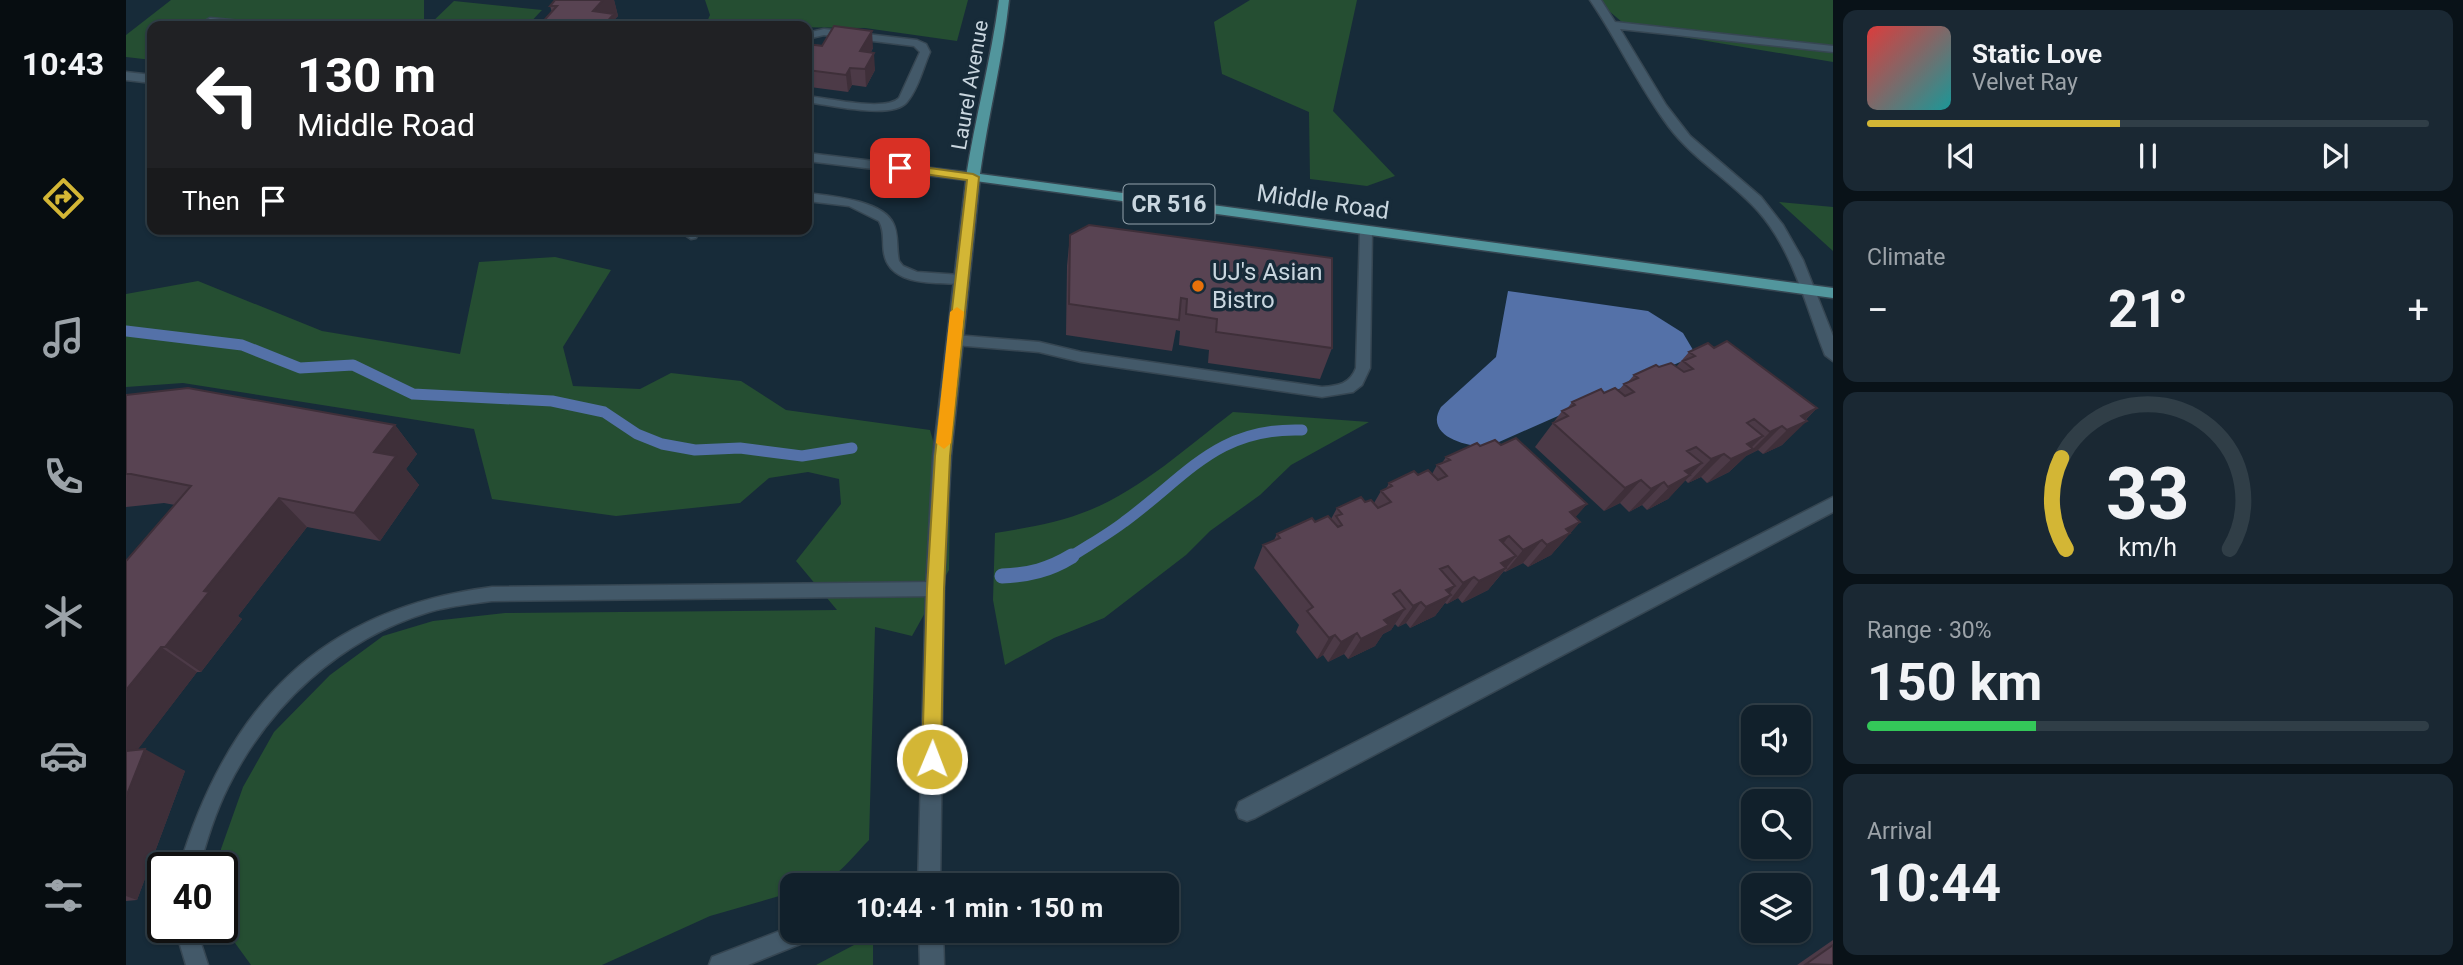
<!DOCTYPE html>
<meta charset="utf-8">
<style>
body{margin:0;font-family:Roboto,sans-serif;background:#1a2833;color:#f1f3f6;height:100vh;display:flex;flex-direction:column;font-size:26px;white-space:nowrap}
*{box-sizing:border-box;margin:0}
p{font-size:23px;color:#9ca3a9}
.icon{flex:none;width:38px;height:38px;fill:none;stroke:currentColor;stroke-width:2;stroke-linecap:round;stroke-linejoin:round}
.map{position:relative;flex:1;overflow:hidden}
.details{display:flex;flex-direction:column;gap:10px;padding:10px;background:#091218;width:630px}
.details>*{flex:none}
.guide{position:absolute;left:21px;top:21px;width:665px;height:214px;border-radius:14px;box-shadow:0 2px 5px #0004,0 0 0 2px #303e47;background:#202124;color:#fff;overflow:hidden}
.fabs{position:absolute;left:1615px;top:705px;display:grid;gap:14px}
.fabs a{display:grid;place-items:center;width:70px;height:70px;border-radius:14px;background:#11202b;box-shadow:0 2px 5px #0004,0 0 0 2px #303e47;font-size:35px}
.speed{position:absolute;left:21px;top:852px;display:flex;gap:14px;font-size:35px;font-weight:700;text-align:center}
.speed>*{display:grid;place-content:center;width:91px;height:91px;border-radius:50%;background:#11202b;box-shadow:0 2px 5px #0004,0 0 0 2px #303e47;line-height:1}
.speed .limit{border:4px solid #111;border-radius:10px;background:#fff;color:#111}
.pin{position:absolute;display:grid;place-items:center;width:60px;height:60px;color:#fff;margin:-30px;border-radius:14px;box-shadow:0 4px 10px #0006}
.me{position:absolute;width:77px;margin:-38px;rotate:1deg;stroke-linejoin:round;filter:drop-shadow(0 0 5px #0008)}
.turn{display:flex;align-items:center;gap:24px;height:147px;padding:0 35px;font-size:32px}
.turn .icon{width:91px;height:91px;stroke-width:2.5}
.turn b{display:block;font-size:49px;line-height:60px}
.then{display:flex;align-items:center;height:66px;padding:0 35px;background:#0003;gap:14px;font-size:26px}
.big{font-size:52px;font-weight:700;line-height:1.1}
.details .widget{flex:1;display:flex;flex-direction:column;justify-content:center;gap:10px;min-width:0;padding:0 24px;border-radius:14px;background:#1a2833}
.details .dial{align-items:center;gap:0}
.dial svg{height:182px;overflow:visible;fill:none;stroke:#303e47;stroke-width:7;stroke-linecap:round;text-anchor:middle}
.dial text{fill:#f1f3f6;stroke:none}
.song{display:flex;align-items:center;gap:21px}
.cover{width:84px;height:84px;border-radius:10px;background:linear-gradient(135deg,hsl(0 70% 55%),hsl(180 70% 35%))}
.played{height:7px;border-radius:4px;background:linear-gradient(90deg,#d3b635 45%,#303e47 45%)}
.keys{display:flex;justify-content:space-around;direction:ltr}
.heat{display:flex;justify-content:space-between;align-items:center;font-size:38px;direction:ltr}
.charge{height:10px;border-radius:5px;background:linear-gradient(90deg,#34c759 30%,#303e47 0)}
.trip{position:absolute;left:654px;top:873px;width:399px;height:70px;border-radius:14px;background:#11202b;box-shadow:0 2px 5px #0004,0 0 0 2px #303e47;font-weight:700;line-height:70px;text-align:center}
main{display:flex;flex:1;min-height:0}
.tabs{display:flex;flex-direction:column;width:126px;justify-content:space-around;align-items:center;background:#070d11;color:#9ca3a9}
.tabs .icon{width:49px;height:49px}
.tabs .on{color:#d3b635}
.tabs b{font-size:32px;color:#f1f3f6}
.map>svg:first-child{display:block}
.green{fill:#254e32}
.water{fill:#5471a8}
.lines{fill:none;stroke-linecap:round;stroke-linejoin:round}
.stream-far1{stroke:#5471a8;stroke-width:11}
.stream{stroke:#5471a8;stroke-width:15}
.service-casing{stroke:#364652;stroke-width:3}
.minor-casing{stroke:#364652;stroke-width:3}
.tertiary-casing{stroke:#364652;stroke-width:3}
.primary-casing{stroke:#364652;stroke-width:3}
.service{fill:#435969;fill-rule:evenodd}
.minor{fill:#435969;fill-rule:evenodd}
.tertiary{fill:#435969;fill-rule:evenodd}
.primary{fill:#52969d;fill-rule:evenodd}
.wall{fill:#4c3a47}
.shaded-wall{fill:#3e2f39}
.building{fill:#584352;stroke:#3e2f39;stroke-width:2}
.route{fill:#d3b635;stroke:#897622;stroke-width:2}
.slow{fill:#f59e0b}
.food-dot{fill:#e8710a;stroke:#172b39;stroke-width:2.5}
.labels{text-anchor:middle;dominant-baseline:central;stroke-width:7;stroke-linejoin:round;paint-order:stroke}
.far-street-label{font-size:21px;fill:#c9d6df;stroke:#172b39}
.shield{fill:#172b39;stroke:#94a3ad;stroke-width:2}
.shield-label{font-size:23px;font-weight:bold;fill:#c9d6df}
.street-label{font-size:24px;fill:#c9d6df;stroke:#172b39}
.poi-label{font-size:24px;fill:#c9d6df;stroke:#172b39;text-anchor:start}
</style>
<main>
<nav class="tabs">
<b>10:43</b>
<svg class="icon on" aria-label="directions" viewBox="0 0 24 24"><path d="M12 3l9 9-9 9-9-9zM9 14v-3h6M13 9l2 2-2 2"/></svg>
<svg class="icon" aria-label="music" viewBox="0 0 24 24"><path d="M9 18V5l10-2v13"/><circle cx="6" cy="18" r="3"/><circle cx="16" cy="16" r="3"/></svg>
<svg class="icon" aria-label="phone" viewBox="0 0 24 24"><path d="M5 4h4l2 5-3 2q2 4 5 5l2-3 5 2v4C11 20 4 13 5 4z"/></svg>
<svg class="icon" aria-label="climate" viewBox="0 0 24 24"><path d="M12 3v18M4 7l16 10M4 17L20 7"/></svg>
<svg class="icon" aria-label="car" viewBox="0 0 24 24"><path d="M5 17H2v-5l4-1 3-4h7l3 4 3 1v5h-3M9 17h6M6 11h13"/><circle cx="7" cy="17" r="2"/><circle cx="17" cy="17" r="2"/></svg>
<svg class="icon" aria-label="filters" viewBox="0 0 24 24"><path d="M4 7h16M4 17h16"/><circle cx="9" cy="7" r="2"/><circle cx="15" cy="17" r="2"/></svg>
</nav>
<div class="map">
<svg width="1707" height="965" viewBox="0 0 1707 965">
<rect width="100%" height="100%" fill="#172b39"/>
<path class="green" d="M45 0H298V21L293 26H26V60L0 57V35Z
M579 0H842L831 41 739 28 579 26 584 15Z
M1124 0H1231L1207 111 1269 176 1241 186 1184 179 1183 112 1096 74 1088 22Z
M1470 0H1707V62L1503 28Z
M328 1 416 10 401 26H302Z
M1653 202 1707 207V251Z
M429 257 485 270 437 347 447 386 514 389 545 373 615 381 660 410 804 430 824 500 823 570 786 636 749 627 743 840C716 868 709 885 667 886V892L584 916 476 965H125L96 925V868H94L95 849 117 787 148 732 204 675 257 636 307 621 379 613 711 610 670 561 715 504 713 479 682 472 643 478 614 503 490 516 366 499 348 429 57 383 0 387V294L72 281 196 331 334 354 353 262Z
M1107 412 1243 422 1165 465 1134 495 1084 531 1060 555 978 618 928 638 879 665 867 600 869 533C901 528 935 522 964 510 1017 488 1061 447 1107 412Z
M747 935V965H690Z"/>
<path class="water" d="M1382 291 1522 311 1557 333 1570 355 1364 446C1342 448 1297 436 1315 407L1370 357Z"/>
<g class="lines">
<path class="stream-far1" d="M0 331 116 345 174 368 227 365 287 394 426 401 478 412 511 434 536 444 569 450 614 448 676 456 726 448
M943 558C961 546 981 535 998 522 1061 476 1091 427 1176 430"/>
<path class="stream" d="M876 576C903 575 923 570 946 556"/>
<g class="service-casing">
<path id="service" d="M84 18 134 23 139 26 80 23 79 21Z
M698 29 791 40 800 44 804 52C797 68 792 89 781 102 767 120 703 105 681 102V96C702 98 759 112 773 98L794 52 788 46 698 35 681 39V33Z
M681 193C704 196 756 200 767 223 773 234 770 248 773 261L777 266 791 272 835 275 842 279C834 286 821 283 810 283 789 282 762 278 758 253 756 242 759 232 753 221L723 206 681 201Z
M1240 227 1246 231 1244 368 1236 385 1227 392 1196 397 955 362 913 352 829 345 822 340 829 335 913 342 955 352 1196 387C1212 386 1224 384 1230 368L1234 231Z
M562 229H574L570 238 565 239 559 235Z
M809 582 815 584 818 589 815 594 809 596 366 601C345 604 323 606 303 612 214 639 143 705 102 787 89 813 81 840 73 868H53C102 706 194 609 366 587Z
M667 926V931H693L689 938 622 965H583L586 957Z
M49 928H70L82 965H60Z"/>
</g>
<g class="minor-casing">
<path id="minor" d="M1464 0H1475L1489 22 1707 46V52L1494 29 1540 105 1564 136 1635 197 1657 225 1677 260 1707 336V361L1699 355C1680 307 1667 250 1632 211 1604 180 1568 160 1543 127 1513 87 1492 41 1464 0Z
M1707 497V512L1129 818 1121 821 1113 818 1110 810 1113 802Z"/>
</g>
<g class="tertiary-casing">
<path id="tertiary" d="M0 72 26 75V83L0 80Z
M681 153 847 173 854 177 825 456 818 589 814 886H792L800 589 807 456 840 180 681 161Z
M793 931H817L818 965H794Z"/>
</g>
<g class="primary-casing">
<path id="primary" d="M873 0H883C877 58 862 115 854 174L1707 288V298L842 180 840 177C849 118 865 60 873 0Z"/>
</g>
<use href="#service" class="service"/>
<use href="#minor" class="minor"/>
<use href="#tertiary" class="tertiary"/>
<use href="#primary" class="primary"/>
</g>
<path class="wall" d="M429 0H488L492 16 489 19 492 26H413L426 12 424 6Z
M681 44 747 48 745 52 749 70 740 87 726 85 722 92 684 87 683 81H681Z
M944 235 1206 348 1194 379 1082 363 1083 350 1053 345 1054 331 1050 330 1046 351 940 335 941 266Z
M1588 348 1691 408 1656 445 1637 454 1632 450 1620 456 1603 472 1581 483 1575 477 1562 483 1559 480 1542 499 1521 510 1516 505 1503 512 1494 503 1478 511 1409 447 1436 411 1441 409 1446 402 1478 393 1492 391 1498 384 1502 382 1508 375 1533 367H1550L1563 352Z
M0 395 269 425 291 454 280 469 293 485 254 541 181 527 112 616 116 619 75 672H71L11 750 59 771 11 900 0 901V561L49 505 38 503 0 507Z
M1375 445 1461 504 1449 517 1454 522 1425 555 1402 567 1397 563 1379 572 1378 571 1362 590 1336 603 1332 598 1321 604 1319 603 1309 616 1284 628 1280 623 1272 627 1269 624 1265 630 1257 634 1249 646 1222 659 1218 654 1202 662 1197 655 1191 659 1170 632 1173 625 1128 568 1137 545 1148 540 1151 534 1189 522 1205 519 1211 508 1239 502 1248 503 1255 491 1260 489 1263 483 1292 475 1306 474 1311 465 1316 463 1320 457 1354 446Z
M1707 940V965H1671Z"/>
<path class="shaded-wall" d="M477 0H488L492 16 489 19 492 26H472L467 11Z
M746 31 747 48 736 69 734 51Z
M748 53 749 70 740 87 739 69Z
M724 68 726 85 722 92 720 75Z
M1691 408 1676 423 1681 421 1656 445 1637 454 1675 416Z
M269 425 291 454 280 469 293 485 254 541 228 513 248 452Z
M1656 426 1632 450 1620 456 1603 472 1581 483 1621 444 1637 436 1622 451 1627 449 1644 432Z
M1598 454 1575 477 1562 483 1585 459Z
M1576 463 1542 499 1521 510 1559 471Z
M1515 480 1494 503 1478 511 1499 488Z
M1538 482 1516 505 1503 512 1525 489Z
M153 498 181 527 112 616 116 619 75 672 39 647 78 591Z
M1461 504 1441 527 1444 512Z
M1454 522 1425 555 1402 567 1421 545 1440 529Z
M1383 536 1366 558 1374 540Z
M1416 540 1397 563 1379 572 1397 550Z
M1390 556 1362 590 1336 603 1353 581 1375 563Z
M1348 577 1332 598 1321 604 1337 583Z
M1329 586 1321 597 1325 595 1309 616 1284 628 1300 607 1320 590Z
M1295 602 1280 623 1272 627 1287 606Z
M1279 609 1265 630 1257 634 1249 646 1222 659 1235 639 1258 620Z
M1231 633 1218 654 1202 662 1215 642Z
M1209 635 1197 655 1191 659 1203 638Z
M35 647 71 672 0 765V690Z
M19 749 59 771 11 900 0 896V797Z"/>
<path class="building" d="M429 0H477L467 11 488 14 477 26H413L431 6H424Z
M708 26 746 31 734 51 748 53 739 69 724 68 720 75 681 70 685 64 681 63V44L696 46Z
M963 225 1206 258V348L1090 332 1091 319 1060 314 1061 299 1055 298 1053 320 943 304 944 235Z
M1601 341 1691 408 1675 416 1681 421 1661 430 1656 426 1644 432 1628 419 1621 423 1637 436 1621 444 1627 449 1605 459 1598 454 1585 459 1570 447 1561 451 1576 463 1559 471 1564 475 1542 487 1538 482 1525 489 1515 480 1499 488 1427 423 1442 416 1436 411 1449 405 1446 402 1475 389 1478 393 1489 388 1499 396 1508 392 1498 384 1512 378 1508 375 1530 365 1533 367 1545 363 1558 372 1567 369 1557 361 1569 356 1563 352 1582 343 1588 348Z
M62 388 269 425 248 452 270 456 228 513 153 498 78 591 83 592 39 647H35L0 690V561L65 486 5 474H0V395Z
M1390 438 1461 504 1444 512 1454 522 1440 529 1444 533 1421 545 1416 540 1397 550 1383 536 1374 540 1390 556 1375 563 1380 568 1353 581 1348 577 1337 583 1322 566 1314 569 1329 586 1320 590 1325 595 1300 607 1295 602 1287 606 1274 590 1267 594 1279 609 1258 620 1263 625 1235 639 1231 633 1215 642 1209 635 1203 638 1181 611 1187 607 1137 545 1154 538 1151 534 1186 518 1189 522 1202 516 1212 527 1216 525 1210 516 1216 514 1211 508 1235 497 1239 502 1245 500 1252 508 1265 502 1255 491 1266 486 1263 483 1288 471 1292 475 1302 470 1312 480 1321 476 1311 465 1324 460 1320 457 1351 443 1354 446 1369 440 1375 445Z
M19 749 0 797V751Z
M1707 945V965L1680 964Z"/>
<path class="route" d="M774 164 847 174 853 177 824 456 818 589 815 759 812 766 806 769 799 766 796 759 801 589 809 456 841 180 770 170 768 168Z"/>
<path class="slow" d="M831 307 838 312 825 443 818 449 810 443 824 312Z"/>
<circle class="food-dot" cx="1072" cy="286" r="7"/>
<g class="labels">
<g class="far-street-label">
<text transform="translate(844 85) rotate(-80)">Laurel Avenue</text>
</g>
<rect class="shield" x="997.5" y="184.5" width="91" height="39" rx="5"/>
<g class="shield-label">
<text x="1043" y="204">CR 516</text>
</g>
<g class="street-label">
<text transform="translate(1197 202) rotate(8)">Middle Road</text>
</g>
<g class="poi-label">
<text x="1086" y="272">UJ's Asian<tspan x="1086" dy="28">Bistro</tspan></text>
</g>
</g>
</svg>
<div class="fabs">
<a><svg class="icon" aria-label="sound" viewBox="0 0 24 24"><path d="M4 9h4l5-4v14l-5-4H4zM17 9q2 3 0 6"/></svg></a>
<a><svg class="icon" aria-label="search" viewBox="0 0 24 24"><circle cx="10" cy="10" r="6"/><path d="M15 15l6 6"/></svg></a>
<a><svg class="icon" aria-label="layers" viewBox="0 0 24 24"><path d="M12 4l9 5-9 5-9-5zM3 14l9 5 9-5"/></svg></a>
</div>
<div class="speed"><div class="limit">40</div></div>
<div class="pin" style="left:774px;top:168px;background:#d93025"><svg class="icon" aria-label="arrive" viewBox="0 0 24 24"><path d="M6 21V4h12l-3 4 3 4H6"/></svg></div>
<svg class="me" style="left:806px;top:759px" viewBox="-20 -20 40 40"><circle r="17" fill="#d3b635" stroke="#fff" stroke-width="3"/><path d="M0-11L8 9 0 5-8 9z" fill="#fff"/></svg>
<div class="trip">10:44 · 1 min · 150 m</div>
<div class="guide">
<div class="turn"><svg class="icon" aria-label="left" viewBox="0 0 24 24"><path d="M17 20v-9H6M10 6l-5 5 5 5"/></svg><div><b>130 m</b>Middle Road</div></div>
<div class="then">Then<svg class="icon" aria-label="arrive" viewBox="0 0 24 24"><path d="M6 21V4h12l-3 4 3 4H6"/></svg></div>
</div>
</div>
<section class="details">
<div class="widget">
<div class="song"><i class="cover"></i><div><b>Static Love</b><p>Velvet Ray</p></div></div>
<div class="played"></div>
<div class="keys"><svg class="icon" aria-label="previous" viewBox="0 0 24 24"><path d="M18 5L8 12l10 7zM5 5v14"/></svg><svg class="icon" aria-label="pause" viewBox="0 0 24 24"><path d="M8 5v14M16 5v14"/></svg><svg class="icon" aria-label="next" viewBox="0 0 24 24"><path d="M6 5l10 7-10 7zM19 5v14"/></svg></div>
</div>
<div class="widget"><p>Climate</p>
<div class="heat"><a>−</a><b class="big">21°</b><a>+</a></div>
</div>
<div class="widget dial"><svg viewBox="0 0 100 80">
<path d="M14 69A42 42 0 1 1 86 69"/>
<path d="M14 69A42 42 0 0 1 12 29" stroke="#d3b635"/>
<text x="50" y="56" font-size="32" font-weight="700">33</text>
<text x="50" y="72" font-size="11">km/h</text>
</svg></div>
<div class="widget"><p>Range · 30%</p><b class="big">150 km</b><div class="charge"></div></div>
<div class="widget"><p>Arrival</p><b class="big">10:44</b></div>
</section>
</main>
